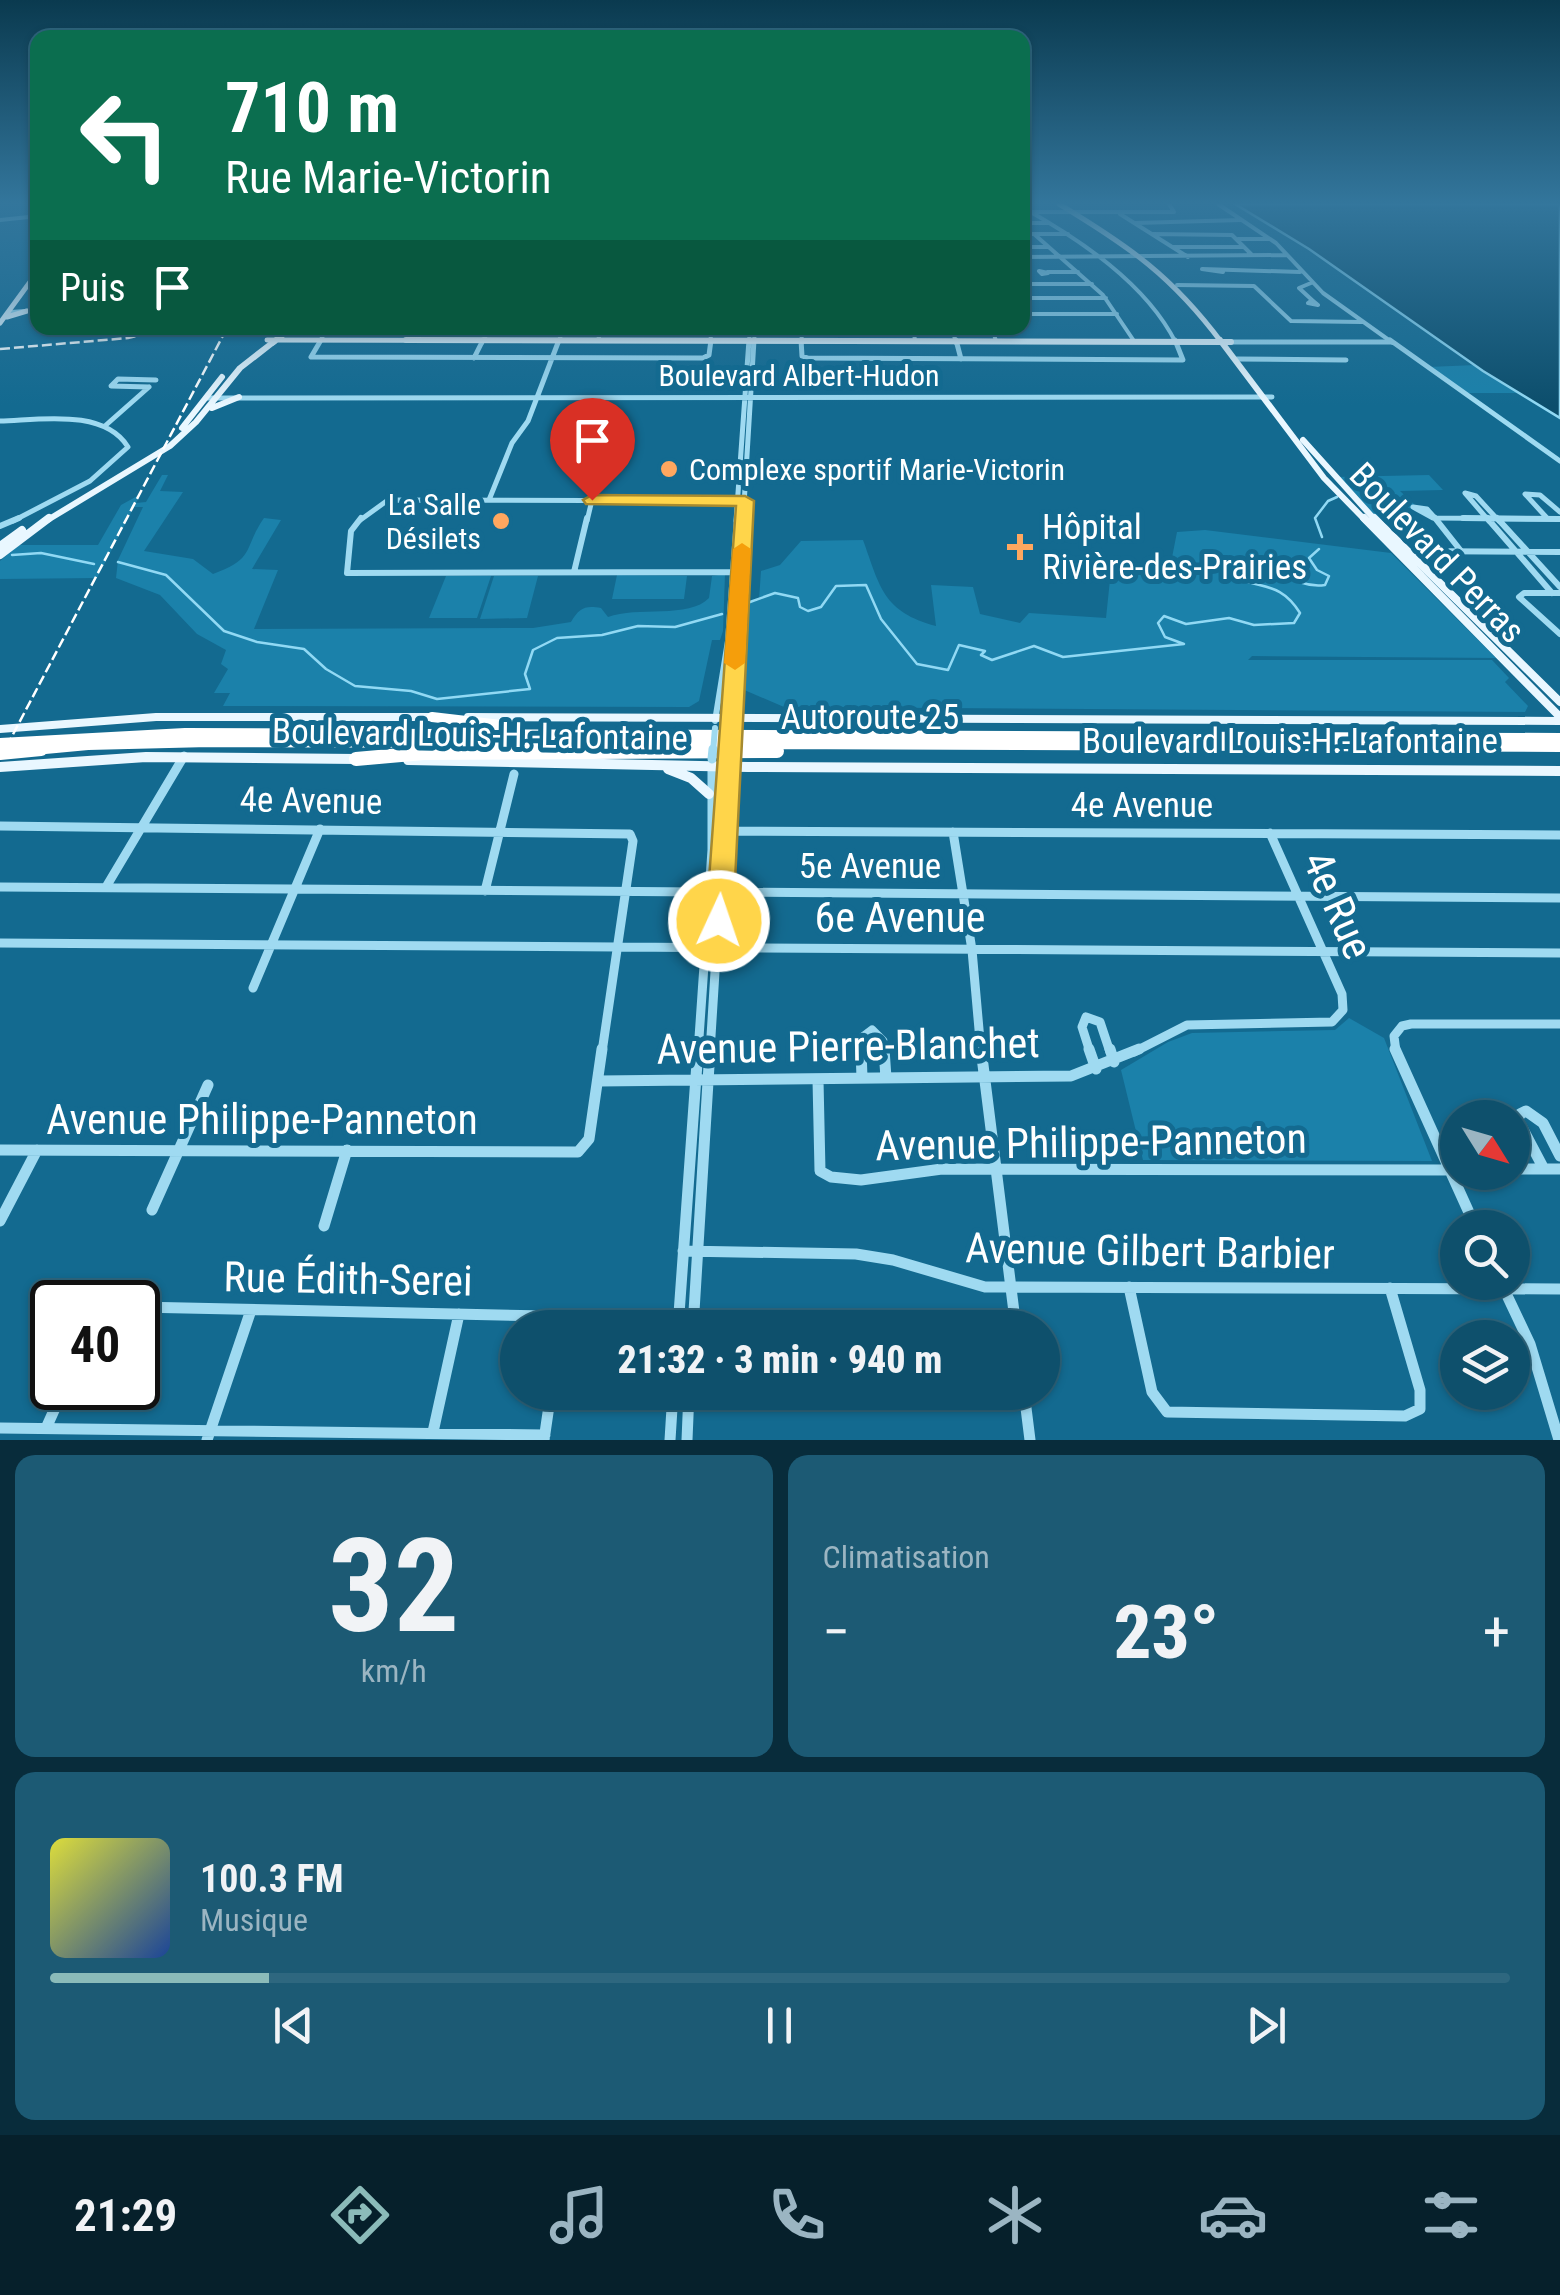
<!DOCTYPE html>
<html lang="fr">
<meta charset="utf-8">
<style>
body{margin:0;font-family:"Roboto Condensed",sans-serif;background:#1c5a74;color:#f1f3f6;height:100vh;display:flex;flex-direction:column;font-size:38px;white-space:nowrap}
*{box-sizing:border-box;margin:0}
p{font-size:32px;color:#9bb5c2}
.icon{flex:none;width:55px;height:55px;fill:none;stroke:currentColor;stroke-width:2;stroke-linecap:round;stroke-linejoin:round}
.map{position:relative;height:1440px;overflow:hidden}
.details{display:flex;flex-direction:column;gap:15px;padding:15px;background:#082c3b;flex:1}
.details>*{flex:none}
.banner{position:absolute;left:30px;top:30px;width:1000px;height:305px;border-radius:20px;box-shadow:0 2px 8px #0004,0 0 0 2px #2e677f;background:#0b6e4f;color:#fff;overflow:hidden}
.needle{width:65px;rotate:127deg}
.buttons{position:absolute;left:1440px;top:1100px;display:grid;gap:20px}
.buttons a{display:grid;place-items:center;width:90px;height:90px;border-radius:50%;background:#0e506c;box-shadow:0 2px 8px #0004,0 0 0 2px #2e677f;font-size:50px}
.speed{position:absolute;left:30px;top:1280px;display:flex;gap:20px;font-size:50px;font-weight:700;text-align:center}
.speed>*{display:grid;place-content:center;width:130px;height:130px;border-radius:50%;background:#0e506c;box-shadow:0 2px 8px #0004,0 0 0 2px #2e677f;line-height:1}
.speed .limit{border:5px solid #111;border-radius:15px;background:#fff;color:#111}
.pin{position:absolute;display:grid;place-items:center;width:85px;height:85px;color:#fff;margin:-102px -42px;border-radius:50% 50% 50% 0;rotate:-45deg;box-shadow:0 0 10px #0007}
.pin .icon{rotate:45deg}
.me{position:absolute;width:110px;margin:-55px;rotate:3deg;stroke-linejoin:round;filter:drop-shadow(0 0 8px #0008)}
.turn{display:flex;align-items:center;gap:35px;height:210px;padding:0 30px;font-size:45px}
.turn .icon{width:130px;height:130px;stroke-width:2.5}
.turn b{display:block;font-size:70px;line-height:85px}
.then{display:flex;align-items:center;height:95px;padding:0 30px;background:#0003;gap:20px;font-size:38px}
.big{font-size:75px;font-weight:800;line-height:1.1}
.details .widget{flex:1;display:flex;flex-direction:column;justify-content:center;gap:15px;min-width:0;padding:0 35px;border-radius:20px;background:#1c5a74}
.details .dial{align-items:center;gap:0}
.dial b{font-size:130px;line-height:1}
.song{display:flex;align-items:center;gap:30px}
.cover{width:120px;height:120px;border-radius:15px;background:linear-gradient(135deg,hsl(60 70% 55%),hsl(220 70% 35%))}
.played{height:10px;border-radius:5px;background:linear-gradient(90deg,#8bbbb9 15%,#2e677f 15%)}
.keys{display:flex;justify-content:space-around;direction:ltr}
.heat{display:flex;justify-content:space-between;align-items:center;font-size:55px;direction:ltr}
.details .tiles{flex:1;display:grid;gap:15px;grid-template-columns:1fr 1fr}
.widget:last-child{grid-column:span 2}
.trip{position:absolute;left:500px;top:1310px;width:560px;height:100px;border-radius:50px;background:#0e506c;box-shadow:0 2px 8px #0004,0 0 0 2px #2e677f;font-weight:800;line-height:100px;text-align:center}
.menu{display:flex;height:160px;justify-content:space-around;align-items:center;background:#06202b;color:#9bb5c2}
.menu .icon{width:70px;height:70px}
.menu .current{color:#8bbbb9}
.menu b{font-size:45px;color:#f1f3f6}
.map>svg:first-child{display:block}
.green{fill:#1b81aa}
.water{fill:#0c4e6c;stroke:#91d9f4;stroke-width:2.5}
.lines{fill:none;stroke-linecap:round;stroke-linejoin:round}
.stream{stroke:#91d9f4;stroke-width:2.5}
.minor-far4{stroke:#9fdaf1;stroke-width:4}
.minor-far3{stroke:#9fdaf1;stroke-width:5}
.minor-far2{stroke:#9fdaf1;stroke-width:6}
.minor-far1{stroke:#9fdaf1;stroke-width:9}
.minor{stroke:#9fdaf1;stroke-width:11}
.major-far3{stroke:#e9f7ff;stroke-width:5}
.major-far2{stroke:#e9f7ff;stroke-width:6}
.major-far1{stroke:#e9f7ff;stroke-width:8}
.major{stroke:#e9f7ff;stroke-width:10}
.highway-far1{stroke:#fff;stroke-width:10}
.highway{stroke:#fff;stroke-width:14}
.rail{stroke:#fff;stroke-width:2.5;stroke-dasharray:10 4;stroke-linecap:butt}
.minor-bridge-far1{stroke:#9fdaf1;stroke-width:6}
.minor-bridge{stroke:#9fdaf1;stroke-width:9}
.route{fill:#ffd54a;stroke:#a68a30;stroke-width:2.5}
.slow{fill:#f59e0b}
.poi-dot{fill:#ffa75f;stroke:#136a90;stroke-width:4}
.labels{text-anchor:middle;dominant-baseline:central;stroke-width:10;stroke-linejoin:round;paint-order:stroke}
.far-street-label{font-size:30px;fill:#fff;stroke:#136a90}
.far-poi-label{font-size:30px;fill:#fff;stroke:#136a90;text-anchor:start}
.poi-label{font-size:35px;fill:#fff;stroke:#136a90;text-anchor:start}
.street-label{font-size:35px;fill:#fff;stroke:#136a90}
.near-street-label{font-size:42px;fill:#fff;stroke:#136a90}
</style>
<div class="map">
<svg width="1560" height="1440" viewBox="0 0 1560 1440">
<rect width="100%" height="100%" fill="#136a90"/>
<path class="green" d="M1476 365 1519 393H1465L1428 367Z
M162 475H168L160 491 183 492 144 551 193 559 213 574C256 559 243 548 264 518L281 520 252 569 278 570 254 629 533 628 571 622C579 608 585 605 601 608L608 617C637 606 689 619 709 598L712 576 725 574 723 631 720 640H712L699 701 689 707 223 706 230 693H214L228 669 221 664 226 650 197 634 160 595 116 578 118 560 143 507H134L97 578 0 579V561L19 545H98L121 505 141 494 136 503 146 502Z
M1429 475 1443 490 1400 491 1416 506 1414 510 1394 506 1400 516 1377 518 1335 477Z
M1205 530 1391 553 1496 658 1252 656 1248 660H1492L1509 678 1505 682 1528 706 1525 712 784 707 742 689 746 604 759 600 761 571 780 565 801 541 863 540C880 587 883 612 936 626L931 585 973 587 980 614 1020 623 1029 613 1106 618 1111 570 1169 573 1177 532Z
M617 575 687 576 684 599H612Z
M446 576H491L477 618H429Z
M494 576H538L527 618 480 619Z
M1349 1018 1384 1038 1432 1161 1143 1160 1121 1070 1168 1042 1192 1033 1335 1030Z"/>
<path class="water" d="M1235 204H1560V418L1483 371 1309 249Z"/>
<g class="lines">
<path class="stream" d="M1322 537 1315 518 1328 501 1337 497
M12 555 41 553 94 564
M118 562 166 575 224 631 257 642 304 649 326 669 355 686 411 691 437 699 530 689 525 674 533 650 557 638 602 635 638 626 675 627 722 614
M750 602 775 593 798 598 800 607 808 611 821 607 836 586 866 585 881 619 917 664 948 670 959 645 985 651 981 655 992 660 1034 646 1063 657 1184 644 1165 637 1158 623 1164 616 1186 624 1229 618 1254 625 1294 623 1300 613C1277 576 1254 593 1225 570L1237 558C1270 559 1293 590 1325 585L1329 576 1317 570 1309 558 1319 549"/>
<path class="minor-far4" d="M1218 204 1276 243 1323 293 1393 343
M1022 207C1079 239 1146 283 1176 343
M1032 212H1174L1169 204
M1120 214 1188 257
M0 220 38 216
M1022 223H1048
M1135 223 1241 220
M1022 234H1068
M1034 234 1103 295 1134 341
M1153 234 1232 235 1252 255
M1238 239H1268
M1022 247H1048
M1173 247H1243
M1022 257 1287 255
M1039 271 1048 273 1042 274Z
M1048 272H1078
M1223 272 1202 269 1300 272
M1311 283 1299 288 1312 300
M1022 284H1092
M1177 285 1254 286 1291 321 1362 322
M1022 298H1106
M1312 300 1318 305 1308 303Z
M11 312 38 310
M1022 314H1117
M801 328 802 343
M913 328 915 340
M952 328 956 343
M992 328 996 341
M598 340 602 328
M1231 342H1392
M319 343 323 336
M482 343 490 328
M558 343 564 328
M710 343 712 328
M749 343 750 328
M754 343 755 328"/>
<path class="minor-far3" d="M321 340 311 357 703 358 709 355 711 340
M801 340 802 356 808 358 1183 360 1175 340
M956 340 961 359
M1390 340 1560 461
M1231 342H1392
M474 358 483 340
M1237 359 1346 360
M149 387 111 386 118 379 156 380
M206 398 1272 397
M0 421C39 420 104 408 128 447L90 481 13 521
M106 425 149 387
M489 500 512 443 528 421 559 340
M1413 507 1427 509 1435 518H1433Z
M1435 518 1560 519
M1547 518 1525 494 1540 495 1560 512
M359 521 388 500 745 501
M587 521 592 500
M736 521 749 340
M743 521 754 340
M1489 521 1465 493 1476 496 1499 521"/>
<path class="minor-far2" d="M361 518 351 531 347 573 740 572
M1435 518 1461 551
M1463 518 1560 519
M1487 518 1552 593
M1497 518 1560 587
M0 526 19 518
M1405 551 1560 552
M574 572 587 518
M1560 593H1524L1519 597 1560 634
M715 721 728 641 737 518
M731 722 743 518"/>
<path class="minor-far1" d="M0 826 630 834 633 841 602 1052
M724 831 1560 835
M953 832 972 950 981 1052
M0 887 1560 898
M106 887 184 756
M485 891 514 774
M0 943 1560 953
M253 988 320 829
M698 1052 712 850V764
M710 1052 728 764
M861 1052 860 1039 872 1030 883 1041 884 1052
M1090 1052 1082 1027 1086 1017 1100 1022 1110 1052
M1134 1052 1187 1025 1332 1022 1343 1010 1342 994 1270 833
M1396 1052 1394 1036 1402 1026 1411 1024H1560"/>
<path class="minor" d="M861 1049 862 1078
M884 1049 886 1078
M981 1049 1016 1328
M1089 1049 1096 1069
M1110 1049 1114 1062
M1395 1049 1476 1228
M818 1080 820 1171 831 1177 861 1180 942 1169 1458 1170
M599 1081 1071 1076 1139 1049
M0 1150 578 1152 589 1139 602 1049
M1512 1169H1560
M1544 1169 1518 1120 1520 1114 1526 1111 1543 1123 1560 1156
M152 1210 208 1085
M0 1221 37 1150
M324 1226 347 1150
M683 1251 856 1254 893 1260 985 1287 1560 1289
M1129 1287 1152 1392 1167 1412 1405 1416 1420 1409V1390L1390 1288
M1503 1287 1530 1344 1559 1440
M138 1307 546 1316 560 1328
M678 1328 698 1049
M693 1328 710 1049
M1024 1392 1030 1440
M47 1426 64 1388
M0 1428 545 1435
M433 1432 459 1314
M207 1440 251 1310
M544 1440 551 1392
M670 1440 673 1392
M687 1440 689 1392"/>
<path class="major-far3" d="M1059 204C1130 247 1172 276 1222 343
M7 317 27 311
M0 323 38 271
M267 340 1231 342
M273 343 292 328"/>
<path class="major-far2" d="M406 340 1231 342
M1220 340 1324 478 1366 521
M212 408 239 397
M182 428 222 377
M1303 440 1376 521
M46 521 170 446 196 422 240 368 276 340"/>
<path class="major-far1" d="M1364 518 1560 717
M1374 518 1560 702
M0 546 22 530
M0 555 49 518
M468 717 1560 721
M0 729 156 717H437"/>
<path class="major" d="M408 760 748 767 1560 771
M0 767 146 757 357 759
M668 769 691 778 709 794"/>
<path class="highway-far1" d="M432 717 519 727
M0 743 185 733 1560 738
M13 752 88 745 209 742 1560 747
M639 752 777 751"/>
<path class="highway" d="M0 753 41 749
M356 759 424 753 777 751"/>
<path class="rail" d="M0 349 128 338 174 328
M0 759 227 328"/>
<path class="minor-bridge-far1" d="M713 752 715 728
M729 752 730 728"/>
<path class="minor-bridge" d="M712 759 713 749
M729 759V749"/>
</g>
<linearGradient id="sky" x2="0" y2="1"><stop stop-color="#0a3a4f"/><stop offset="0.5" stop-color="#33769c"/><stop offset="1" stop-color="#33769c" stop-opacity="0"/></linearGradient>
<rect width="1560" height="406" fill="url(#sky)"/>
<path class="route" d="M592 495 745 496 754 501 733 921 729 930 719 933 710 930 706 921 736 506 586 504 583 500Z"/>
<path class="slow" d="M742 543 751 549 745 663 735 670 724 663 733 549Z"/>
<g class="poi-dot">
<circle cx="669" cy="469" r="10"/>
<circle cx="501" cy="521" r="10"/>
<path d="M1015 532h10v10h10v10h-10v10h-10v-10h-10v-10h10z"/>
</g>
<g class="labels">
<g class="far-street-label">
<text x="799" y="375">Boulevard Albert-Hudon</text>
</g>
<g class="far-poi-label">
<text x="689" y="469">Complexe sportif Marie-Victorin</text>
<text x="481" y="504" text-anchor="end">La Salle<tspan x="481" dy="34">Désilets</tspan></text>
</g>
<g class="poi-label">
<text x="1042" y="527">Hôpital<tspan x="1042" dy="40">Rivière-des-Prairies</tspan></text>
</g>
<g class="street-label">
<text transform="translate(1437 553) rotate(46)">Boulevard Perras</text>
<text x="870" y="717">Autoroute 25</text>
<text transform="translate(480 735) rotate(1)">Boulevard Louis-H.-Lafontaine</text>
<text x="1290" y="741">Boulevard Louis-H.-Lafontaine</text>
<text transform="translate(311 801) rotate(1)">4e Avenue</text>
<text x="1142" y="805">4e Avenue</text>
<text x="870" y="866">5e Avenue</text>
</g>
<g class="near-street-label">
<text transform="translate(1338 905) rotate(66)">4e Rue</text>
<text x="900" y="917">6e Avenue</text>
<text transform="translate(848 1046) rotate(-1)">Avenue Pierre-Blanchet</text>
<text x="262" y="1119">Avenue Philippe-Panneton</text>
<text transform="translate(1091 1142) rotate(-1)">Avenue Philippe-Panneton</text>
<text transform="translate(1150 1251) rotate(1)">Avenue Gilbert Barbier</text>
<text transform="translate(348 1279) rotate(1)">Rue Édith-Serei</text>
</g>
</g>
</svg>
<div class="buttons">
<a><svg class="needle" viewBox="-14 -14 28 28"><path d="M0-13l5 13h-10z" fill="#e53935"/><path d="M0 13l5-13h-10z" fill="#9bb5c2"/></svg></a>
<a><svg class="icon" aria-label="search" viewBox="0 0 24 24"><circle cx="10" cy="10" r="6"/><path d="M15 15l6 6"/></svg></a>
<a><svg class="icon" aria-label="layers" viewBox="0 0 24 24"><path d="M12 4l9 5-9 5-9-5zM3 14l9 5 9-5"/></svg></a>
</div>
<div class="speed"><div class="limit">40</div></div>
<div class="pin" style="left:592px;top:500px;background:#d93025"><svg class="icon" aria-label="arrive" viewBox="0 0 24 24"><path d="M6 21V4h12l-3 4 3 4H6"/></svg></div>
<svg class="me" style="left:719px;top:921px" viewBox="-20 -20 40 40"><circle r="17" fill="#ffd54a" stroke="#fff" stroke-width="3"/><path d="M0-11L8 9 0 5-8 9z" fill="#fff"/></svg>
<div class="trip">21:32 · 3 min · 940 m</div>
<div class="banner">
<div class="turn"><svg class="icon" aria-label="left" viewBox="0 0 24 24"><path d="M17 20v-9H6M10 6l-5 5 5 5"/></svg><div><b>710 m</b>Rue Marie-Victorin</div></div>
<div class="then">Puis<svg class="icon" aria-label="arrive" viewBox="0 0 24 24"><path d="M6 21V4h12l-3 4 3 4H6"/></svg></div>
</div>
</div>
<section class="details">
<div class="tiles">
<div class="widget dial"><b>32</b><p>km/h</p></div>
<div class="widget"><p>Climatisation</p>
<div class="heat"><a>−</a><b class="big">23°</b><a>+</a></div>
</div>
<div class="widget">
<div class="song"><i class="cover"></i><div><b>100.3 FM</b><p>Musique</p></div></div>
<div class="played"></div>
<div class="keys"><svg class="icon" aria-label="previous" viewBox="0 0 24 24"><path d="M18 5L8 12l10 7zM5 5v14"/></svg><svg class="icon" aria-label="pause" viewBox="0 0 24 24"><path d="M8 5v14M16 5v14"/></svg><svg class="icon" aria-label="next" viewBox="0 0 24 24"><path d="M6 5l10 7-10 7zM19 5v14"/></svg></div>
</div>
</div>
</section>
<nav class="menu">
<b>21:29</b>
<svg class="icon current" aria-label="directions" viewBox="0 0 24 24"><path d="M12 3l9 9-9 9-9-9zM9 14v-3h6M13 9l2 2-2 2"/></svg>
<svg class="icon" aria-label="music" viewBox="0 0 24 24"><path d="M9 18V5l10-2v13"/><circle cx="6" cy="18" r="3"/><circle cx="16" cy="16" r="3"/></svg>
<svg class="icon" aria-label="phone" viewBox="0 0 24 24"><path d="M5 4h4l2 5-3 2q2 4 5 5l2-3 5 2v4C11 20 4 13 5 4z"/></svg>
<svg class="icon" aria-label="climate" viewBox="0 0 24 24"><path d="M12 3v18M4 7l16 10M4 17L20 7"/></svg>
<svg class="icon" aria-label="car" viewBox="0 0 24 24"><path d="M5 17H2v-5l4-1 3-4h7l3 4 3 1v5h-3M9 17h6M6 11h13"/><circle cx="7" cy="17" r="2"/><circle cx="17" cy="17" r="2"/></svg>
<svg class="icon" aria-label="filters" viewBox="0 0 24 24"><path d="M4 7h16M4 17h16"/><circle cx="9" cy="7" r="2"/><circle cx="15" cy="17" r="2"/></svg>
</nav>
